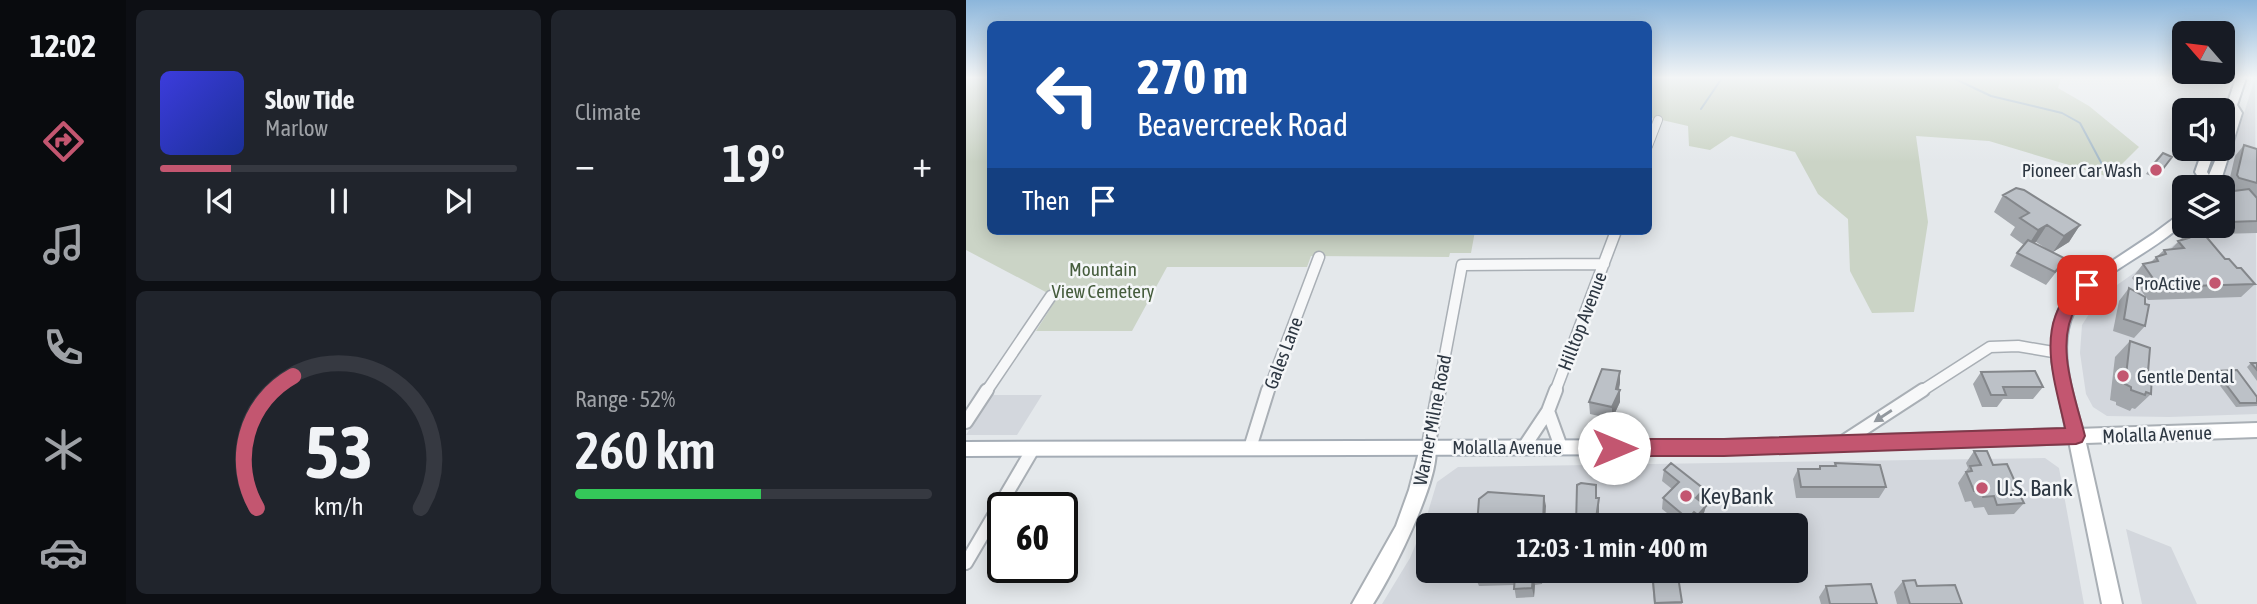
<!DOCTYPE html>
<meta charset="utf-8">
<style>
body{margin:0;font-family:"Asap Condensed",sans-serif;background:#20242c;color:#f1f3f6;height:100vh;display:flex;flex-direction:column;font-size:26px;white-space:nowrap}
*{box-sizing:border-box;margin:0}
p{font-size:23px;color:#9ea1a6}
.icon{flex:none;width:38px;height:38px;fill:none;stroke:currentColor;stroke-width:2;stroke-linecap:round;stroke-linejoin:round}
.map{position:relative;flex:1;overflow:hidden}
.sheet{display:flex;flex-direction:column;gap:10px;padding:10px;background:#0d0f14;width:840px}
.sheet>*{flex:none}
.guide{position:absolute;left:21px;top:21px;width:665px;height:214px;border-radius:10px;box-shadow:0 4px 18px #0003;background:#1a4fa0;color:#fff;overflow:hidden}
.needle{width:46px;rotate:298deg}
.fabs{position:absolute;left:1206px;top:21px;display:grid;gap:14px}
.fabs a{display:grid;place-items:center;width:63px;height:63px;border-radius:10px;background:#171b24;box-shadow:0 4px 18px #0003;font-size:35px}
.speed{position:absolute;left:21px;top:492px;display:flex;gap:14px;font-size:35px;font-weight:700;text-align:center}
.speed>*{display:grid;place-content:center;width:91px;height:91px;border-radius:50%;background:#171b24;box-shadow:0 4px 18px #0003;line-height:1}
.speed .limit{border:4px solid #111;border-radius:10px;background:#fff;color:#111}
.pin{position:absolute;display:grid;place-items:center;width:60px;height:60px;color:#fff;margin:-30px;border-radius:14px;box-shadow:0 4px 10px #0006}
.me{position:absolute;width:77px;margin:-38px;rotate:90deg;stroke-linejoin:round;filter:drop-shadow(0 0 5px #0008)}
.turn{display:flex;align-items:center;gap:24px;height:147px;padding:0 35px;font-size:32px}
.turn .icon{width:91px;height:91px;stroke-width:2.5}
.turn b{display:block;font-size:49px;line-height:60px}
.then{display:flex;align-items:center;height:66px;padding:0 35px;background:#0003;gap:14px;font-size:26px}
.big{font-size:52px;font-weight:600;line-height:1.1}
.sheet .card{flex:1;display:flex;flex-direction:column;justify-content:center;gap:10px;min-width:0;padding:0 24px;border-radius:10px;background:#20242c}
.sheet .dial{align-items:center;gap:0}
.dial svg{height:182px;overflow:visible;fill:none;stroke:#363941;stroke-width:7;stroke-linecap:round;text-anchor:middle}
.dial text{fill:#f1f3f6;stroke:none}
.song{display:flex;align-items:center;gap:21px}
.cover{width:84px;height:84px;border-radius:10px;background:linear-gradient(135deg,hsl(240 70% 55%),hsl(230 70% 35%))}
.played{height:7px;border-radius:4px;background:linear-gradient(90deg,#c35670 20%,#363941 20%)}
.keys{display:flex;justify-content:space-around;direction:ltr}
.heat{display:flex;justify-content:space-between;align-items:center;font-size:38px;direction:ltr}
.charge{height:10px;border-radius:5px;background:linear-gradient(90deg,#34c759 52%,#363941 0)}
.sheet .tiles{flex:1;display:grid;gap:10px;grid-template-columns:repeat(2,1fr)}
.trip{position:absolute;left:450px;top:513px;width:392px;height:70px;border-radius:10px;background:#171b24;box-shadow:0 4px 18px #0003;font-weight:600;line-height:70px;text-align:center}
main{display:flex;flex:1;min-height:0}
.dock{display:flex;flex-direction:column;width:126px;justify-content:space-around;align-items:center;background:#090b0e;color:#9ea1a6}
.dock .icon{width:49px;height:49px}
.dock .selected{color:#c35670}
.dock b{font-size:32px;color:#f1f3f6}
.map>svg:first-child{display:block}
.built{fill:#d3d7dd;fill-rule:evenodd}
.green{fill:#cbd4c6}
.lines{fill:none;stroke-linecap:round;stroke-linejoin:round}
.stream{stroke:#a3b8c7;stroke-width:2}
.street-far2-casing{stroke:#a9afb5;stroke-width:10}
.street-far1-casing{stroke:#a9afb5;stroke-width:13}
.street-casing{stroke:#a9afb5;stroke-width:16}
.secondary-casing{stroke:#a9afb5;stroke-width:4}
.primary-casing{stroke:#a5adb6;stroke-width:4}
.street-far2{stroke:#f7f8f9;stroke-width:8}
.street-far1{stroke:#f7f8f9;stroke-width:10}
.street{stroke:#f7f8f9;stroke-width:12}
.secondary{fill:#fff;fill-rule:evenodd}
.primary{fill:#fff;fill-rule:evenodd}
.wall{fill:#a2a6ab;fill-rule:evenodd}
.shaded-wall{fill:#84878b}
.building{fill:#bcc1c7;stroke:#84878b;stroke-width:2}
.oneway{fill:#92989e}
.route{fill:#c35670;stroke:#7f3849;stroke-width:2}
.poi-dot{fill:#c35670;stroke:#f4f6f8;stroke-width:2.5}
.labels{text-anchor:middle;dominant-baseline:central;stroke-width:5;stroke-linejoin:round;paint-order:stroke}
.poi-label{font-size:19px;fill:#2d3742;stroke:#f4f6f8;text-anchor:end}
.park-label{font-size:19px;fill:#455c3c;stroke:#f4f6f8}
.street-label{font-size:19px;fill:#2d3742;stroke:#f4f6f8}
.near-poi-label{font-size:23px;fill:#2d3742;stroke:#f4f6f8;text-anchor:start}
</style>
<main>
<nav class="dock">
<b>12:02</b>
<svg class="icon selected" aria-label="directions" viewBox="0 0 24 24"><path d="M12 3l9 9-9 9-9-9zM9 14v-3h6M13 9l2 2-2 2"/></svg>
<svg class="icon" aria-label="music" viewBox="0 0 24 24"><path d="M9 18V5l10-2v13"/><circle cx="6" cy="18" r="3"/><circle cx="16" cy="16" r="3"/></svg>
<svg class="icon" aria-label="phone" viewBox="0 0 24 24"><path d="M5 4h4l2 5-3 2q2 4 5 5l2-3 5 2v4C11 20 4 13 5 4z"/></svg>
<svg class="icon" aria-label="climate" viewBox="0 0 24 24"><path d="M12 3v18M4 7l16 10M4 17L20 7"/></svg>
<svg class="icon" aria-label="car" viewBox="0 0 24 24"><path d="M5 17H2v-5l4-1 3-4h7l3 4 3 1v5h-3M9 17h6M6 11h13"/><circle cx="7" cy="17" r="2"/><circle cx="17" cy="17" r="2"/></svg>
</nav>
<section class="sheet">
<div class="tiles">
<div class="card">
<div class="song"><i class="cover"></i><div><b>Slow Tide</b><p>Marlow</p></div></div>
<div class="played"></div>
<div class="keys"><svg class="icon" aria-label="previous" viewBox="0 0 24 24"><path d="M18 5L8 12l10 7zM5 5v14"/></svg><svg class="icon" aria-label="pause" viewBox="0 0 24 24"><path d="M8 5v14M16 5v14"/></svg><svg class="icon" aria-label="next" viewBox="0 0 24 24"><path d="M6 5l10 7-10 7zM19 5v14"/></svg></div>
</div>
<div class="card"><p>Climate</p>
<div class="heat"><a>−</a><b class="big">19°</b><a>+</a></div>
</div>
<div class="card dial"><svg viewBox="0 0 100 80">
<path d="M14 69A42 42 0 1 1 86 69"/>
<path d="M14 69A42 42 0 0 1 30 11" stroke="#c35670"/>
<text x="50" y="56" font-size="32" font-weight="700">53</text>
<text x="50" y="72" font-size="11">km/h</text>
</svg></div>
<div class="card"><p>Range · 52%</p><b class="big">260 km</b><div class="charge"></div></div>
</div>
</section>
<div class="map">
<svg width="1291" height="604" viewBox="0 0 1291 604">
<rect width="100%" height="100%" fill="#e4e8eb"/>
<path class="built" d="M1289 78 1291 414 1203 417 1141 416 1127 407 1120 394 1114 353 1116 325 1134 297 1212 242 1229 226H1256L1255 187Z
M25 395H76L51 435H0Z
M1079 458 1093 468 1118 604H416L444 558 459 522 471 482 492 467ZM462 525H830V570H462Z
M1160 529 1205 547 1231 604H1176Z"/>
<path class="green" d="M0 78H24V231H509L505 253H484L483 257 345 256 341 267H201L166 331H70L91 298 0 250Z
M682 78H1095L1092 88 1123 106 1173 147 1143 177 1023 141 950 136 962 222 948 312 906 313 884 271 882 219 852 194 829 152 765 136 744 150 723 146 722 126 683 117Z"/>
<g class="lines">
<path class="stream" d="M987 78 1025 96 1096 113 1114 123 1138 168
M735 109 756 78"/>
<g class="street-far2-casing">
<path id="street-far2" d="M682 146 692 120"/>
</g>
<g class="street-far1-casing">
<path id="street-far1" d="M20 392 85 296
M302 392 353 257
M472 392 496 265 638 264
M589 392 650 231
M954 392 1024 347 1052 346 1093 353"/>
</g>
<g class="street-casing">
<path id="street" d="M582 411 595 447
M0 422 21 390
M877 442 957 390
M558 447 582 411 590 390
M284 448 302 390
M462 448 473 390
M0 563 67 449"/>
</g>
<g class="secondary-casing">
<path id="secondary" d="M1291 423V437L1120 443 1156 604H1136L1102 436 1104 431 1110 429Z
M462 441 468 443C480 469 424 579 407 604H386L430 526 443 490 454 448 456 443Z"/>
</g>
<g class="primary-casing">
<path id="primary" d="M1270 78H1280L1271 105 1276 113 1256 177 1245 183 1243 187H1231L1234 180 1229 172 1237 149H1249L1241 172 1243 175 1254 149H1256V140L1266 113 1261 105Z
M1218 211V222L1210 230C1184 251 1155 265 1130 285 1080 324 1105 386 1118 436L1116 441 1110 443 758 454 0 456V442L758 440 1100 429 1086 361 1088 324 1094 307 1108 288 1119 279 1187 234Z"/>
</g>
<use href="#street-far2" class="street-far2"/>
<use href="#street-far1" class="street-far1"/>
<use href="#street" class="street"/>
<use href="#secondary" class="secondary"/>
<use href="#primary" class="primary"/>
</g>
<path class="wall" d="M1278 145 1291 149V233L1253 234 1246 226H1256V196L1260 192 1270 191 1264 189 1262 186 1269 156Z
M1200 165 1190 178 1180 174 1186 166Z
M1037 195 1114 225 1103 242 1087 252 1091 271 1080 285 1044 266 1051 253 1058 245 1044 235 1049 227 1028 212ZM1070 242 1084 251 1068 243Z
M1220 234 1259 259 1289 284 1275 297 1182 300 1166 278 1177 264 1185 262 1198 250 1205 249Z
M1163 288 1179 326 1168 338 1147 331 1153 301Z
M1164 341 1182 372 1185 394 1169 409 1166 408 1164 411 1150 405V402L1144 400 1149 357Z
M1285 363H1291V381L1281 367Z
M1250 371 1291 397V406L1270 407 1246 375Z
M1015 372 1077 387 1067 399H1037L1031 407H1016L1007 384Z
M654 383 653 390 654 402 646 419 624 414 623 402Z
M1008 451 1027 465 1045 495 1058 503 1048 514 1022 515 1018 507 1008 508 1005 501 999 502 992 483 1002 468 1000 463Z
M869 463 920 487 913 498H830L827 479 832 469H852L854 466H868Z
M698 470 736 500 734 502 740 506 737 516 730 525 726 523 724 525H716L696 509 697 498 706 489 696 481Z
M577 570 576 584 569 585 568 597 550 598 548 585 513 586 509 577Z
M685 570H711L716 604H688Z
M937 581 951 586 996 604H931L928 592Z
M860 586 911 604H855L853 597Z"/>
<path class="shaded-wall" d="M1081 225 1070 242 1061 247 1072 230Z
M1114 225 1103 242 1087 252 1098 236Z
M654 371V383L651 395 654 390V402L646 419V407Z
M738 489 736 500 728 509 730 498Z
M578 496 580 506 579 525H577Z
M633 498V512L632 525H629Z
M740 506 737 516 730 525 732 515Z
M728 512 726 523 724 525H721L722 519Z
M574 570H577L576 584 574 575Z
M567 575 569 585 568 597 566 588Z"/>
<path class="building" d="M1278 145 1291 149V183L1273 178 1271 175Z
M1197 153 1206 157 1196 170 1186 166Z
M1050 188 1058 190 1114 225 1098 236 1081 225 1072 230 1054 218 1063 213 1037 195Z
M1283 189 1291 198V221L1263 222 1256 215V201H1261L1258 195H1264L1260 192Z
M1220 234H1238L1259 259H1263L1271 268H1275L1289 284 1193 287 1177 264 1192 261 1190 257 1200 254 1198 250 1218 248 1212 241 1223 238Z
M1062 240 1100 259 1089 272 1051 253Z
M1163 288 1179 297V304L1183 305 1179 326 1158 319Z
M1164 341 1184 348 1182 372 1186 373 1185 394 1180 392 1179 395 1165 390V387L1159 384Z
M1285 363H1291V370Z
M636 369 654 371 650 389 654 390 646 407 623 402Z
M1271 370 1291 397V403H1274L1250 371Z
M1069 371 1077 387H1037L1040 395H1025L1015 372Z
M1008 451H1021L1027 465 1041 464 1050 484 1045 495H1054L1058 503 1031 505 1028 496 1017 497 1014 491H1008L1000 472 1006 471 1004 466 1015 465Z
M705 463 738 489 730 498 740 506 732 515 728 512 722 519 697 498 713 482 698 470Z
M869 463 914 465 920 487H835L832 469H854V466H870Z
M615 483 630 485V498H633L629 525H610L611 485Z
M522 492 578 496 577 525H511L513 499Z
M510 570H574V575H567L566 588 548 589 549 576 509 577Z
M686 570H711L716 602 689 603Z
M949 580 951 586 989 585 996 604H944L937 581Z
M905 584 911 604H864L860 586Z"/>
<defs><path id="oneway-solid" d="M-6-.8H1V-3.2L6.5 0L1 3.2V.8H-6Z" transform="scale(1.75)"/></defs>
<use class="oneway" href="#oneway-solid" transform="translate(917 416) rotate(147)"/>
<linearGradient id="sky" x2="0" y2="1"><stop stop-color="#8cb6db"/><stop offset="0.48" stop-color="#f3f5f6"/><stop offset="1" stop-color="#f3f5f6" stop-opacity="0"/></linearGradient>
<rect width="1291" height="162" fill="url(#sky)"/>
<path class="route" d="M1121 279 1129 285C1124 293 1116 298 1111 306 1087 342 1110 399 1119 436L1116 442 1110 444 758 456H648L641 454 638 448 641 442 648 439H758L1099 428C1090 385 1069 329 1104 292 1110 287 1113 281 1121 279Z"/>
<g class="poi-dot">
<circle cx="1190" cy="170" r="7"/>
<circle cx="1249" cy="283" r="7"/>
<circle cx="1157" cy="376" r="7"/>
<circle cx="1016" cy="488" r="7"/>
<circle cx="720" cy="496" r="7"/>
</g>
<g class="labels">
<g class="poi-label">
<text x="1176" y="170">Pioneer Car Wash</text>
<text x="1235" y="283">ProActive</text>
<text x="1171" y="376" text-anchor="start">Gentle Dental</text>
</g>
<g class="park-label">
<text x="137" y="269">Mountain<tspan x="137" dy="22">View Cemetery</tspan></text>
</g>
<g class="street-label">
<text transform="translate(616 321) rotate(-69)">Hilltop Avenue</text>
<text transform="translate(317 353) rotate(-69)">Gales Lane</text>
<text transform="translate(466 420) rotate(-79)">Warner Milne Road</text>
<text transform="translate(1191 434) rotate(-2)">Molalla Avenue</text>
<text x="541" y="447">Molalla Avenue</text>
</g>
<g class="near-poi-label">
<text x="1030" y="488">U.S. Bank</text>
<text x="734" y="496">KeyBank</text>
</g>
</g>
</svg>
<div class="fabs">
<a><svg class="needle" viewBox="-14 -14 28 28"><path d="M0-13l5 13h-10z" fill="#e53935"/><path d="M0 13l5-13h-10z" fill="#9ea1a6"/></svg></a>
<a><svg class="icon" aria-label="sound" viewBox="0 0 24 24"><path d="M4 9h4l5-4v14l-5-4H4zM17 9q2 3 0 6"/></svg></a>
<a><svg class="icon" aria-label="layers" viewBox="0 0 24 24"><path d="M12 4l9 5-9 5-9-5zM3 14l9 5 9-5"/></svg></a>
</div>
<div class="speed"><div class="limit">60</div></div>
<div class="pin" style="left:1121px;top:285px;background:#d93025"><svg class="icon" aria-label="arrive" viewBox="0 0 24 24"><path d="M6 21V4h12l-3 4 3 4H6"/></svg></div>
<svg class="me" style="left:648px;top:448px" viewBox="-20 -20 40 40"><circle r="19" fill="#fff"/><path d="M0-13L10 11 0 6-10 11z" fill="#c35670"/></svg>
<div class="trip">12:03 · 1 min · 400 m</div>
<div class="guide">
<div class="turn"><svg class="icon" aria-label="left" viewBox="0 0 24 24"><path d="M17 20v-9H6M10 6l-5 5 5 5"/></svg><div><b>270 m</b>Beavercreek Road</div></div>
<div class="then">Then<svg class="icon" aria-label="arrive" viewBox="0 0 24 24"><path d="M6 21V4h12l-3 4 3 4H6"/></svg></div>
</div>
</div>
</main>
